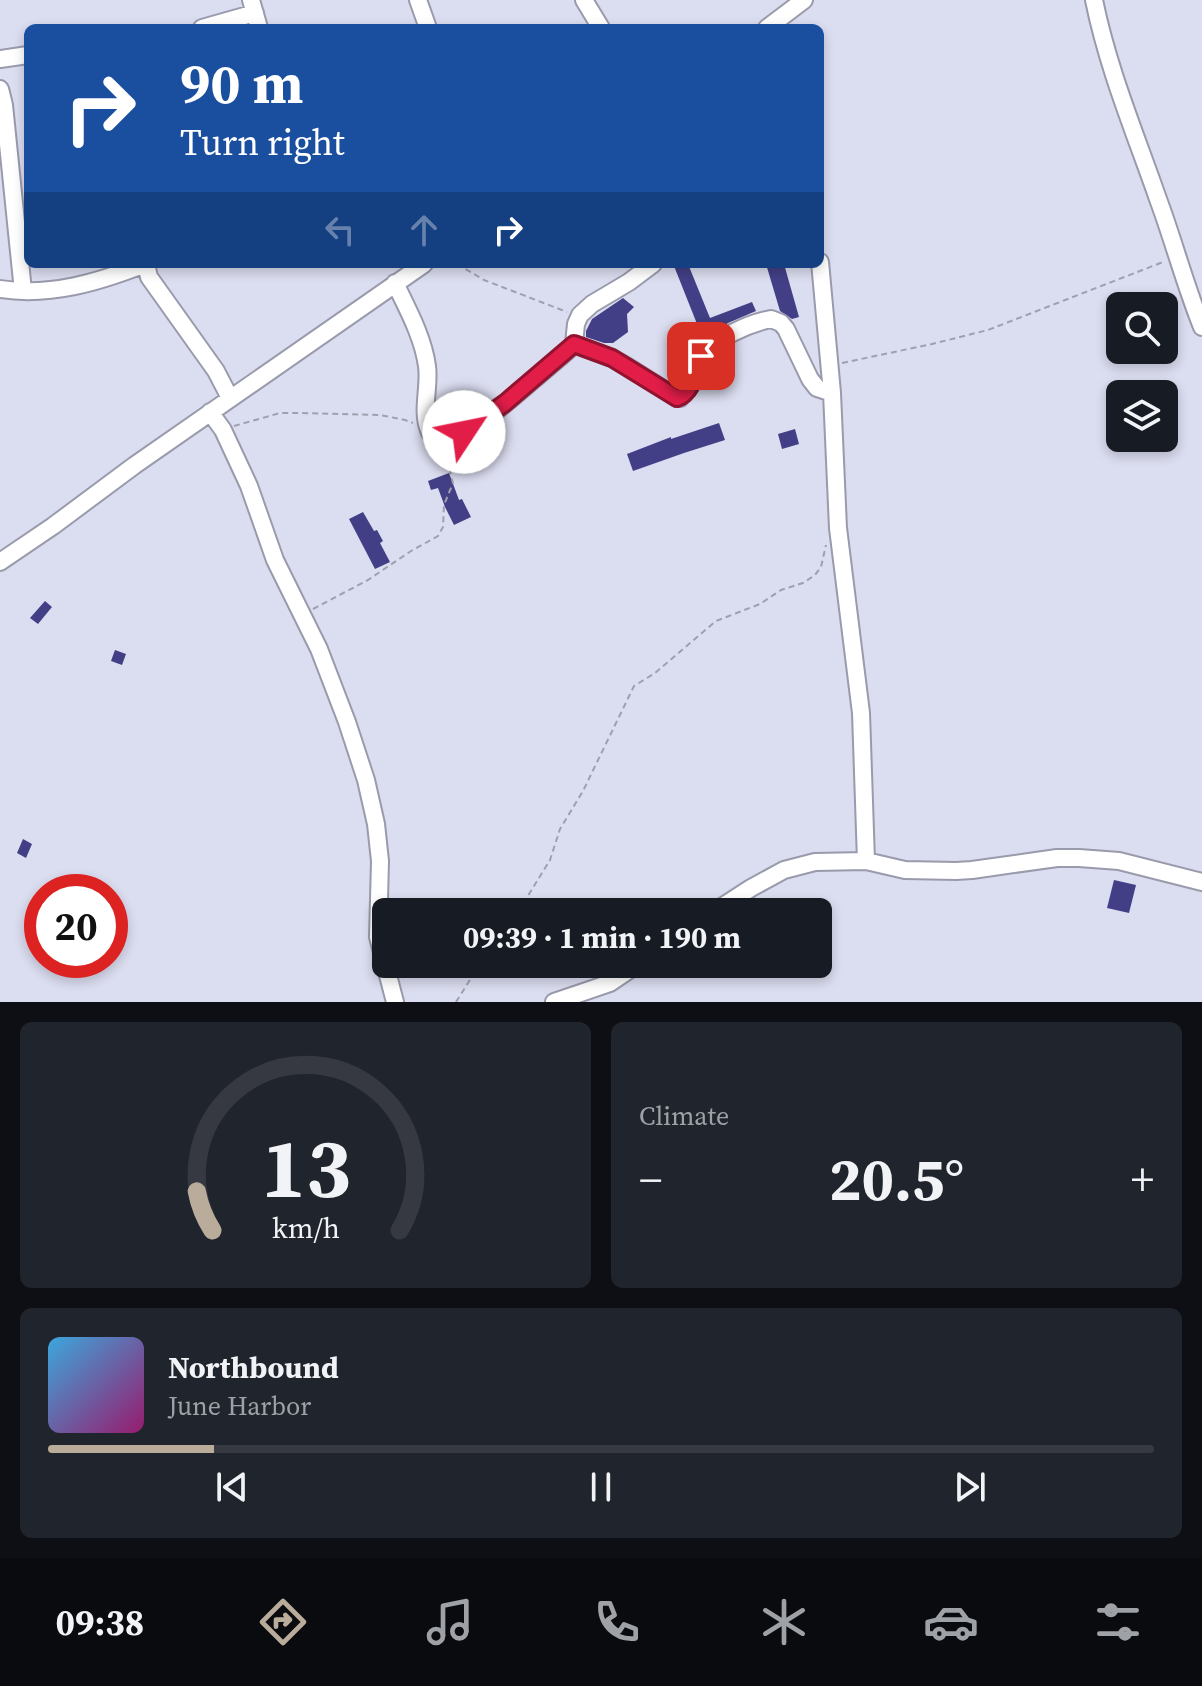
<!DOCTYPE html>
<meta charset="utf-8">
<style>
body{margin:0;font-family:"Source Serif 4",serif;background:#20242c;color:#f1f3f6;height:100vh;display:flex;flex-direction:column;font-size:30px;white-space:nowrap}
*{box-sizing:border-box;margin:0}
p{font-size:26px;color:#9ea1a6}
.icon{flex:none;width:44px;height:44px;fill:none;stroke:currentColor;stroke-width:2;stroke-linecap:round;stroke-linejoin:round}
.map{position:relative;height:1002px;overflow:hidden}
.panel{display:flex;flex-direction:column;gap:20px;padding:20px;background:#0d0f14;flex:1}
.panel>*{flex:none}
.banner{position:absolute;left:24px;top:24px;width:800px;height:244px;border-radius:12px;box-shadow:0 4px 12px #0003;background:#1a4fa0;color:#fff;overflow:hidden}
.fabs{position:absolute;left:1106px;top:292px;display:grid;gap:16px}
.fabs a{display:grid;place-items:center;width:72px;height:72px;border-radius:12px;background:#171b24;box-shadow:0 4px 12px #0003;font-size:40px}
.speed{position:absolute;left:24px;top:874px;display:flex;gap:16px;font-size:40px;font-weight:700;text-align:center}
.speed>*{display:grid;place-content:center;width:104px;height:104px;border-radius:50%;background:#171b24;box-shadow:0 4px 12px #0003;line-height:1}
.speed .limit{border:12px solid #d22;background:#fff;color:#111}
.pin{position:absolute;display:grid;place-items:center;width:68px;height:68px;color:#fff;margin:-34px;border-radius:16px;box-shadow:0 4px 12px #0006}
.me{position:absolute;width:88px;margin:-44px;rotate:56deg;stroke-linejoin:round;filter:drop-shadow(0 0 6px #0008)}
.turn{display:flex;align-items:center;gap:28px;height:168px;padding:0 24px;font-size:36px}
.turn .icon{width:104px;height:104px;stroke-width:2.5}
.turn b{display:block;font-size:56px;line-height:68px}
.lanes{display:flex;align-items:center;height:76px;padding:0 24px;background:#0003;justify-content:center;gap:40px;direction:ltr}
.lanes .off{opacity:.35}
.big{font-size:60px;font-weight:700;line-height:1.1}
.panel .card{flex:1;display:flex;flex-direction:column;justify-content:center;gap:12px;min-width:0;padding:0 28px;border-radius:12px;background:#20242c}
.panel .dial{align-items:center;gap:0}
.dial svg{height:208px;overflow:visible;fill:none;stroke:#363941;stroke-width:7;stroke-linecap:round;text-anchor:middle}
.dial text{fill:#f1f3f6;stroke:none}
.song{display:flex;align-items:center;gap:24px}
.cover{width:96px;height:96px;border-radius:12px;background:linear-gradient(135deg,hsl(200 70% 55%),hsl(320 70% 35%))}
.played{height:8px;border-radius:4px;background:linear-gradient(90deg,#b9ac9b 15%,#363941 15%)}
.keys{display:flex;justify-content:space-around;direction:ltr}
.heat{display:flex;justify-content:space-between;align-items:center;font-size:44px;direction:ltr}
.panel .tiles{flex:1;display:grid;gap:20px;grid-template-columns:1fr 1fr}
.card:last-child{grid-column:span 2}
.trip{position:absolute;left:372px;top:898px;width:460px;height:80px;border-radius:12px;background:#171b24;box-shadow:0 4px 12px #0003;font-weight:700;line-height:80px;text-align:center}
.tab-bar{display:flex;height:128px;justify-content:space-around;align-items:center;background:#090b0e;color:#9ea1a6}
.tab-bar .icon{width:56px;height:56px}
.tab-bar .selected{color:#b9ac9b}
.tab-bar b{font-size:36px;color:#f1f3f6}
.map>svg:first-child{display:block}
.building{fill:#433f86}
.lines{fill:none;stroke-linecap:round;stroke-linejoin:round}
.minor-casing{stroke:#999aac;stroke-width:20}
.path{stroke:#9fa0af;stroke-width:2;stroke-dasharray:6 4;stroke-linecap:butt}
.minor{stroke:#fff;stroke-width:16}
.route-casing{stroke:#92132f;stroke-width:20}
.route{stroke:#e11d48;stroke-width:14}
</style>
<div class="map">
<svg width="1202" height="1002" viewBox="0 0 1202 1002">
<rect width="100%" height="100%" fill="#dbddf0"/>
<path class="building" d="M680 264H688L710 318 752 302 756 311 728 323 703 339 674 266Z
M766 264H784L799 317 792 319 780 311Z
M623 298 634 307 627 314 628 332 613 343H604L586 337V331L592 319Z
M719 423 725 440 684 453 633 471 627 454 671 437V439Z
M795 429 799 444 782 449 778 434Z
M449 473 459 500 462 499 471 517 454 525 445 507 438 488 431 490 428 481Z
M363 512 374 531 377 530 383 541 380 543 390 562 375 569 349 519Z
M45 601 52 607 38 624 30 618Z
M115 650 126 654 122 665 111 661Z
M23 839 32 844 26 858 17 853Z
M1114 880 1136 885 1129 913 1107 908Z"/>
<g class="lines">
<g class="minor-casing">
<path id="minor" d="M251 0 259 28
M418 0 428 28
M584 0 601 28
M1094 0C1108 69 1135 133 1158 199 1174 242 1185 285 1202 327
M202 28 255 13
M767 28 804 0
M0 59 28 55
M0 89 4 105 23 291
M820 262 832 393
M146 264 149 277 216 371 230 398
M395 283C408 310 423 337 427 366 430 386 421 411 429 430 431 437 437 439 444 440 475 434 521 390 546 369 555 361 566 353 574 344L576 324 580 315 592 304 629 282 653 264
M0 289C50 297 99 282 145 264
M574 344 612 358 628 367 677 398H680L689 388 701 356C718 338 746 324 771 319L781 323 786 329 810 379 817 388 832 393 838 528 861 713 866 861
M210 412 223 430 249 486 275 560 319 649 347 722 366 780 376 824 380 861 378 937 395 1002
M0 562 53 526 135 465 424 264
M714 912 751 888 784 870 815 862 866 861 905 870 956 871 972 870 1057 858H1079L1119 861 1202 882
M554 1002 610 983 638 964"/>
</g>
<path class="path" d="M457 264 484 280 567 312
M842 363 932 344 988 330 1163 262
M234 426 280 413H299L380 415 405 420 413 423
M313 609 368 580 411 551 438 536 443 527 444 505 453 483 445 452
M518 912 550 860 560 829 583 791 634 686 655 673 716 621 760 604 781 590 803 583 815 575 821 567 826 545
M456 1002 480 964"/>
<use href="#minor" class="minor"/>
</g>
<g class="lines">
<g class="route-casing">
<path id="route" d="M464 432 505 403 574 344 612 358 677 398C692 393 696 371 701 356"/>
</g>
<use href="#route" class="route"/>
</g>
</svg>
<div class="fabs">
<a><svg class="icon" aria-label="search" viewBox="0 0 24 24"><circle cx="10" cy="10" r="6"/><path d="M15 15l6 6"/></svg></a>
<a><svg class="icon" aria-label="layers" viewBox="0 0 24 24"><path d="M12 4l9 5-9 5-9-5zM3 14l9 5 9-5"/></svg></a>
</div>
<div class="speed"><div class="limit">20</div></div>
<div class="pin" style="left:701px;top:356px;background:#d93025"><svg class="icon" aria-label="arrive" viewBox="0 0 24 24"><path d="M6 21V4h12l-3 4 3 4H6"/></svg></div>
<svg class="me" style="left:464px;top:432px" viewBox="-20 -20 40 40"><circle r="19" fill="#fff"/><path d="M0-13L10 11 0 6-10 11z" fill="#e11d48"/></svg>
<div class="trip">09:39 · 1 min · 190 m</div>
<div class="banner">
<div class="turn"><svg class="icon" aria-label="right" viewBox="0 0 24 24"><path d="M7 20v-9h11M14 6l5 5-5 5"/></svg><div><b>90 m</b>Turn right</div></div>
<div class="lanes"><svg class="icon off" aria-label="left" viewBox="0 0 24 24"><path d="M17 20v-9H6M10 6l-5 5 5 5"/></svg><svg class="icon off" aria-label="ahead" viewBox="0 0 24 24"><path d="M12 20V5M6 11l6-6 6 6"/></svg><svg class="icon" aria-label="right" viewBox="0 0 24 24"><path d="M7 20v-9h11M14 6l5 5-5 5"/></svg></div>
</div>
</div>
<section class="panel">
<div class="tiles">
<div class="card dial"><svg viewBox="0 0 100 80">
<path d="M14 69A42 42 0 1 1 86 69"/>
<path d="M14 69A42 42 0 0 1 8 54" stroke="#b9ac9b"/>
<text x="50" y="56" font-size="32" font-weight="700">13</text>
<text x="50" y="72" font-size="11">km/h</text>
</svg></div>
<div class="card"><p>Climate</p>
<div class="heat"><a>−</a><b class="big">20.5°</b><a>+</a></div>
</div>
<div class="card">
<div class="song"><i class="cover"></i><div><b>Northbound</b><p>June Harbor</p></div></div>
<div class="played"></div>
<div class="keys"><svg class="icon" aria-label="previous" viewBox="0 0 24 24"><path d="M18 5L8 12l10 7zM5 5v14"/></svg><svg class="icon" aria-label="pause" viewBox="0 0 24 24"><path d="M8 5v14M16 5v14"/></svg><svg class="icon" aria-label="next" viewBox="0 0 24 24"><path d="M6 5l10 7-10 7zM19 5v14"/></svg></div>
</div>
</div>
</section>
<nav class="tab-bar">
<b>09:38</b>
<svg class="icon selected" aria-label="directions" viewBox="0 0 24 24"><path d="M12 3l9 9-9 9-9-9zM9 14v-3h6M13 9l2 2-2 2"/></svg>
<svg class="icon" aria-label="music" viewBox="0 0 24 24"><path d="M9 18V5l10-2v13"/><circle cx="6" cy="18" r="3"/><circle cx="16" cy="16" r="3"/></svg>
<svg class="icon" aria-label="phone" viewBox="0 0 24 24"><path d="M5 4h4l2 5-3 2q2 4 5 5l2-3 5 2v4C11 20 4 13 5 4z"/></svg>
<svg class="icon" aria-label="climate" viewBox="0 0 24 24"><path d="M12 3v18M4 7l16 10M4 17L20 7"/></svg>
<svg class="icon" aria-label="car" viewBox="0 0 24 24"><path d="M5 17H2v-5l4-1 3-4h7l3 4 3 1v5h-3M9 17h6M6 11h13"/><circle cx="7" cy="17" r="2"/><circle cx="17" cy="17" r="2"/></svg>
<svg class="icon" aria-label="filters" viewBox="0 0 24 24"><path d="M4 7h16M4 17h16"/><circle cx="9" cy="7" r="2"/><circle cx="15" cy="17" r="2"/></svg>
</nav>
